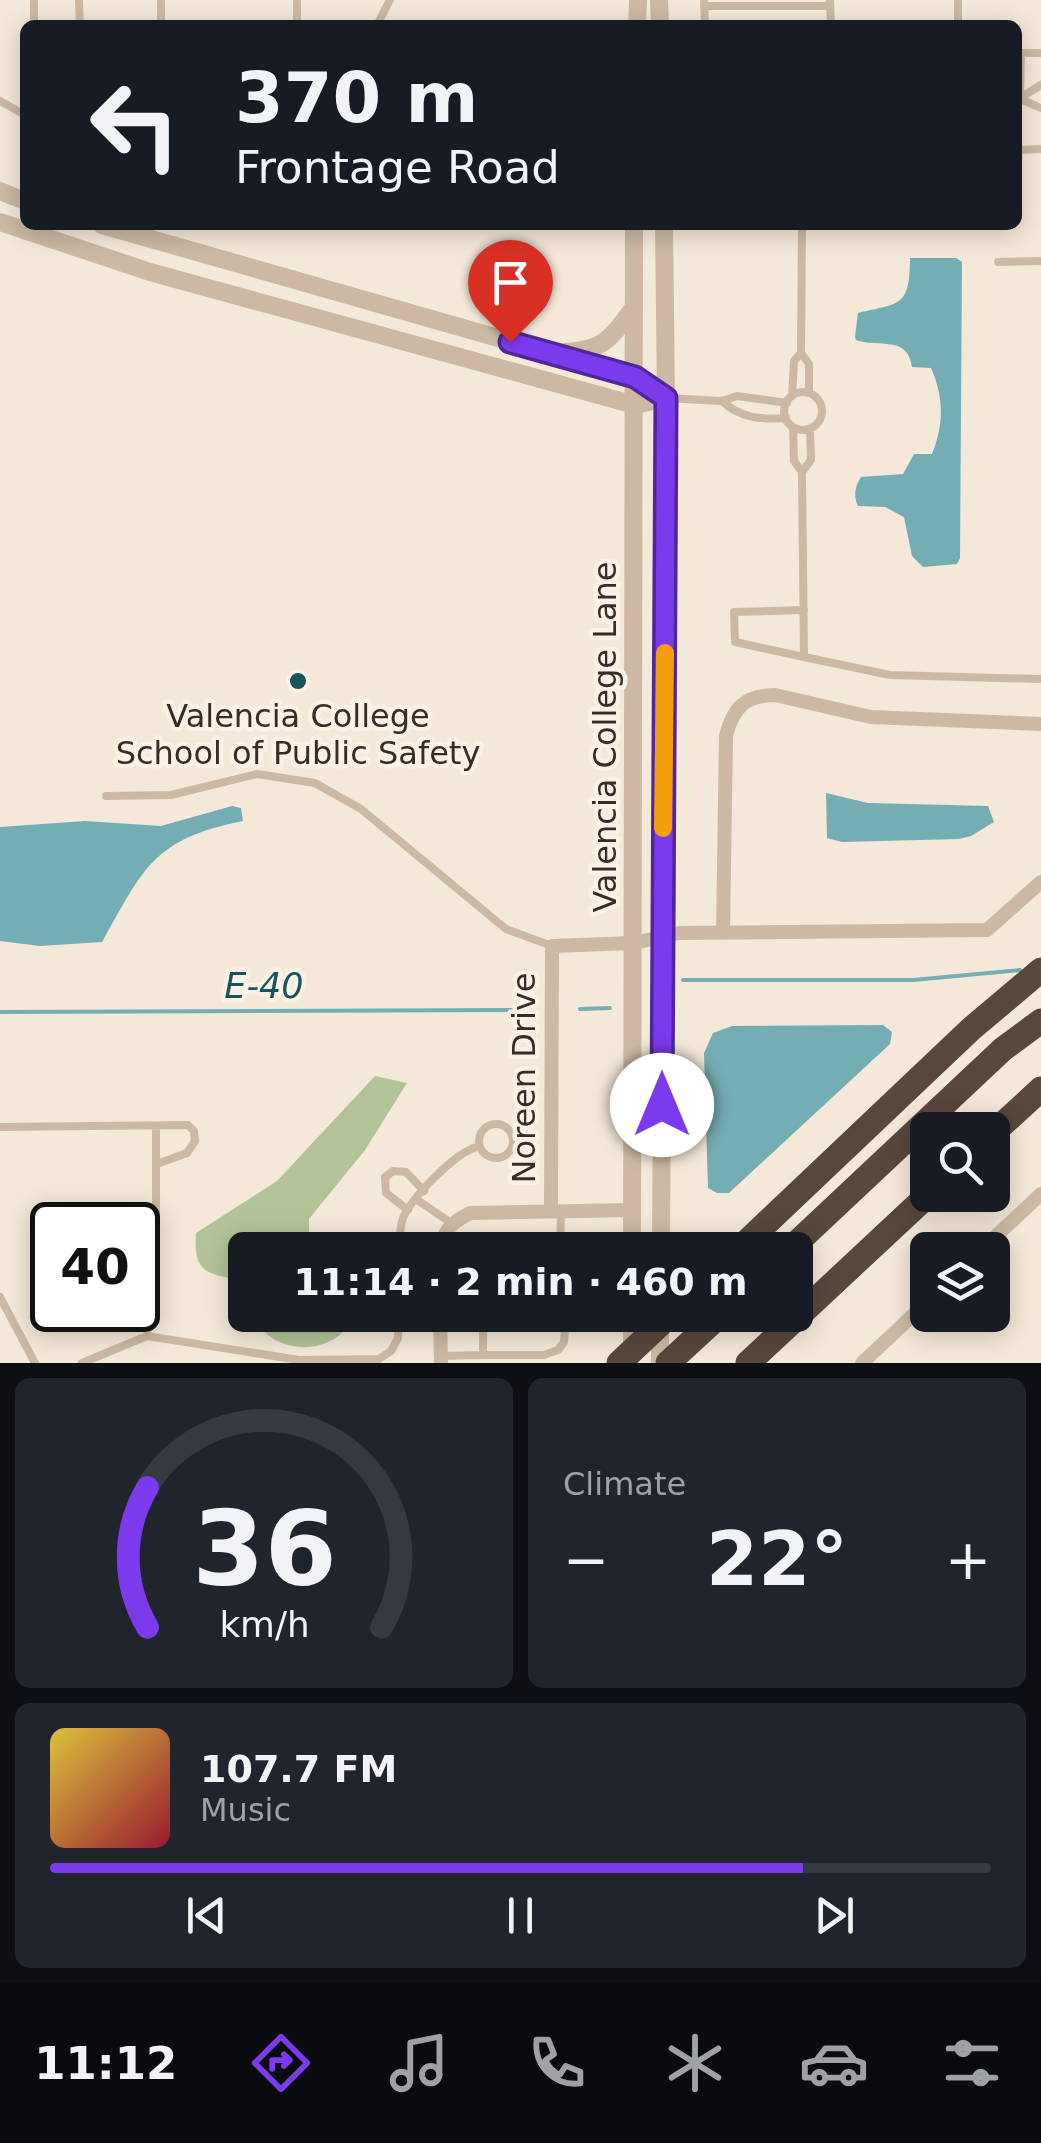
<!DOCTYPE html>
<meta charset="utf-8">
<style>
body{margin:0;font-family:"DejaVu Sans",sans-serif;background:#20242c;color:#f1f3f6;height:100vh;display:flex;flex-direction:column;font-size:38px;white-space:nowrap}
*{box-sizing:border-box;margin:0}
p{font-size:32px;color:#9ea1a6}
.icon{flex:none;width:55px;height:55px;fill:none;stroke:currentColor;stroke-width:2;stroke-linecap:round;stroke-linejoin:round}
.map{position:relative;height:1363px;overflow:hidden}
.sheet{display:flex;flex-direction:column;gap:15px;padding:15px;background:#0d0f14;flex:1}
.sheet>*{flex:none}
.top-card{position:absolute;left:20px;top:20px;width:1002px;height:210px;border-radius:15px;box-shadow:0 5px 25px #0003;background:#171b24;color:#f1f3f6;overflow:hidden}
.tools{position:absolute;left:910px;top:1112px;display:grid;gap:20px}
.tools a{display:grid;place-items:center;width:100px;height:100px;border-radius:15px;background:#171b24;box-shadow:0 5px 25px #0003;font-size:50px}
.speed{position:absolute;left:30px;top:1202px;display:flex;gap:20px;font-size:50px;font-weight:700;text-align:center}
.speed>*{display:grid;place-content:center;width:130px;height:130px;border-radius:50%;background:#171b24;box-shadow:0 5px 25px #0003;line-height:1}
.speed .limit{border:5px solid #111;border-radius:15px;background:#fff;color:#111}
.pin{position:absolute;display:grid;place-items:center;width:85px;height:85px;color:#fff;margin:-102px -42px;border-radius:50% 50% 50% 0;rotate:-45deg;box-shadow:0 0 10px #0007}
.pin .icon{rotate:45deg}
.me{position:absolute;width:110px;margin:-55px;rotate:0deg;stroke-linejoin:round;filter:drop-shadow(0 0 8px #0008)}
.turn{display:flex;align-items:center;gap:35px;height:210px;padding:0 50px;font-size:45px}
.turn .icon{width:130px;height:130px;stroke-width:2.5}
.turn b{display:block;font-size:70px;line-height:85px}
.big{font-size:75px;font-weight:600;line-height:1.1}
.sheet .widget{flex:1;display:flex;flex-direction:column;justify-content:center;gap:15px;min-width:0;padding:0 35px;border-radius:15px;background:#20242c}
.sheet .dial{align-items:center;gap:0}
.dial svg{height:260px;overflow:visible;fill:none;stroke:#363941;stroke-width:7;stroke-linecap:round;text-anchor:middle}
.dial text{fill:#f1f3f6;stroke:none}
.song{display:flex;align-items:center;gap:30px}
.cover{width:120px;height:120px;border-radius:15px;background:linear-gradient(135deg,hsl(50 70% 55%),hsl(350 70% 35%))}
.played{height:10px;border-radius:5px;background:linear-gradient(90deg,#7c3aed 80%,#363941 80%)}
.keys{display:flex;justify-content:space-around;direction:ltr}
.heat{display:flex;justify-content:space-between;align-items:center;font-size:55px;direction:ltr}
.sheet .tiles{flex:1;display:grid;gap:15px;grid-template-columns:1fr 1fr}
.widget:last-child{grid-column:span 2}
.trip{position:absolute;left:228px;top:1232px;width:585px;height:100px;border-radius:15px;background:#171b24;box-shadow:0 5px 25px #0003;font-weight:600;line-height:100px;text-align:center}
.tab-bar{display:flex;height:160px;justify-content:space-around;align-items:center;background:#090b0e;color:#9ea1a6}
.tab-bar .icon{width:70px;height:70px}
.tab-bar .current{color:#7c3aed}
.tab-bar b{font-size:45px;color:#f1f3f6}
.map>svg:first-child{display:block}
.green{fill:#b2c497}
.water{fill:#74adb3}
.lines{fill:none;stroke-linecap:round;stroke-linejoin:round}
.stream{stroke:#74adb3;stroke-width:4}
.service{stroke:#cdb9a3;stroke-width:8}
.minor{stroke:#cdb9a3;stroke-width:14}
.tertiary{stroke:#cdb9a3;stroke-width:18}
.motorway{stroke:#59473c;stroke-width:25}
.motorway-bridge{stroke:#59473c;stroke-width:25}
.route-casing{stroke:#51269a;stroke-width:25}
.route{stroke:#7c3aed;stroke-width:18}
.slow{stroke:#f59e0b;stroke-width:18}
.poi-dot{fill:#17545c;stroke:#fbf2e5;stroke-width:4}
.labels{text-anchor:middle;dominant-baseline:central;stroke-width:9;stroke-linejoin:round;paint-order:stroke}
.poi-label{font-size:32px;fill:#372c26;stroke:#fbf2e5}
.street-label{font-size:32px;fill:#372c26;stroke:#fbf2e5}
.water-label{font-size:35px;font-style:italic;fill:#17545c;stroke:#fbf2e5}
</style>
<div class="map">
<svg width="1041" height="1363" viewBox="0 0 1041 1363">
<rect width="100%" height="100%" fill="#f4e8d8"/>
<path class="green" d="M375 1076 407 1083 365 1150 309 1219V1236L315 1250H245V1291L240 1280C205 1274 193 1271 196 1233L277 1181Z
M256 1315H342L345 1329C327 1353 283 1353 263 1330 259 1326 258 1320 256 1315Z"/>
<path class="water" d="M910 258H956L962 262 960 558 957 564 923 567 912 556 904 517 885 507 858 506C853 496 855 486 861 477L903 474 914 454H932C944 424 944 397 931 368L912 367C908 335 879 348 856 340L855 337 858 313C899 303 910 308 910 258Z
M826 793 868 803 988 806 994 822 971 836 959 839 842 842 827 838Z
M232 806 241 808 243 821C153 839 144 868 102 942L40 946 0 941V827L85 821 161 826Z
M883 1025 892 1032 890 1044 729 1193H717L708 1188 704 1053 713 1033 732 1026Z"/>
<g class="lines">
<path class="stream" d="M683 980H913L1020 970
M580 1009 610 1008
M0 1012 528 1010"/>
<path class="service" d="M34 0V25
M79 0 80 25
M704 0 705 25
M830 0 831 25
M958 0V25
M704 6H830
M161 25V0
M297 25V0
M377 25 390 0
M1018 98 1041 108
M1020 98 1021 53H1041
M1020 98 1041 85
M0 101 25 115
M1018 150 1041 149
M998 262 1041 261
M801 353 809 364V393
M784 411a19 19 0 1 1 38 0a19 19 0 1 1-38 0Z
M792 396 794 361 801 353 802 225
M666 398 722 401 737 396 787 403
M722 401C740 418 761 420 786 418
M793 428 794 461 802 472 811 460 810 429
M802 472 804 657 735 642 734 612 804 610
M804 657 890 675 1041 679
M106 796 171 795 257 774 315 783 361 809 506 929 552 946
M479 1141a17 17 0 1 1 34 0a17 17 0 1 1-34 0Z
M0 1127 188 1125 194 1131 195 1141 187 1153 157 1164
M416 1199 451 1223
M408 1210 386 1193 385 1177 393 1171 406 1172 424 1191
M400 1250C400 1239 399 1228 403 1218 412 1197 456 1152 477 1147
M560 1250 561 1209
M0 1297 35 1363
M147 1336 156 1217V1126
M483 1355H544L558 1350 564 1342 566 1315
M441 1356 483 1355V1315
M82 1363 147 1336 299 1360 379 1359 391 1351 398 1338V1315"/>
<path class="minor" d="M723 933 726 736C733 708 745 695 775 695L871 717 1041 724
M551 1209 552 946 634 943 679 933 987 930 1041 882
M441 1250C443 1229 453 1222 470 1213L633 1210
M981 1250 1041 1194
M440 1315 441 1363
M862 1363 928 1301"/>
<path class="tertiary" d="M659 0 660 25
M637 25 638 0
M0 191 25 201
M0 222 150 272 635 405 666 398
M102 225 635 377 666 398
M564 352C604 351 611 338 634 307
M632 1250 634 225
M661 1250 666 398 664 225
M632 1354V1315
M660 1363V1319"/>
<path class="motorway" d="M992 1134 1041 1089
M738 1250 971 1029 1041 970
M789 1250 1003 1049 1041 1021
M668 1363 720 1315
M748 1363 928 1195"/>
<path class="motorway-bridge" d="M619 1363 670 1315"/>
</g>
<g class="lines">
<g class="route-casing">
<path id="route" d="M510 342 635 377 666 398 662 1105"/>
</g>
<use href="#route" class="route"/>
<path class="slow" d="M663 828 665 653"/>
</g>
<circle class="poi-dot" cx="298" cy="681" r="10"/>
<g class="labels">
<g class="poi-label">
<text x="298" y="716">Valencia College<tspan x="298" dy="37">School of Public Safety</tspan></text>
</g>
<g class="street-label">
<text transform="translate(605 737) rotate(-90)">Valencia College Lane</text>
<text transform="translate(524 1078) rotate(-90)">Noreen Drive</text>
</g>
<g class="water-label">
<text x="264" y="986">E-40</text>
</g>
</g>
</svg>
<div class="tools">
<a><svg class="icon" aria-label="search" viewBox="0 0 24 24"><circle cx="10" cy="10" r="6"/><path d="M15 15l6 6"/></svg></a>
<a><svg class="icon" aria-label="layers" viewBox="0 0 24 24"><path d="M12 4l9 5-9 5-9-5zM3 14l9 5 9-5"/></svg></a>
</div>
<div class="speed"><div class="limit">40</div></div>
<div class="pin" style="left:510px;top:342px;background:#d93025"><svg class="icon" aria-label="arrive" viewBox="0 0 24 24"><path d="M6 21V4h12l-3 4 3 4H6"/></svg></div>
<svg class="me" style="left:662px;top:1105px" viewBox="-20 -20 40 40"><circle r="19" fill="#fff"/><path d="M0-13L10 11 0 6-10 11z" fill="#7c3aed"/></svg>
<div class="trip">11:14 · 2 min · 460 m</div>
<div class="top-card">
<div class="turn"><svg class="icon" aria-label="left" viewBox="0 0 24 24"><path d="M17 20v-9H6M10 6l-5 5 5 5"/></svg><div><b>370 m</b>Frontage Road</div></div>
</div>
</div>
<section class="sheet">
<div class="tiles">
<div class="widget dial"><svg viewBox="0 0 100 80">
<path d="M14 69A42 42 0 1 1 86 69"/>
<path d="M14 69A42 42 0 0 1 14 26" stroke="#7c3aed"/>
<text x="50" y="56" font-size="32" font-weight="700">36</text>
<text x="50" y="72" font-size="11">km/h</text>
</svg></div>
<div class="widget"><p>Climate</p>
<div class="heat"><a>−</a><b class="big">22°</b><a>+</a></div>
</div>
<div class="widget">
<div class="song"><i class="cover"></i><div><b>107.7 FM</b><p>Music</p></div></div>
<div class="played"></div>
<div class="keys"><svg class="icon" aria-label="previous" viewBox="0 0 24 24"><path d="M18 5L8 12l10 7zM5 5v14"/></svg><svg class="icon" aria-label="pause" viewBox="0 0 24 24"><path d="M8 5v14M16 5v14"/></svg><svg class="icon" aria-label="next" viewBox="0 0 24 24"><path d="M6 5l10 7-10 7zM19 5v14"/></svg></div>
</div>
</div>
</section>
<nav class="tab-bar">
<b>11:12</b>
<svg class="icon current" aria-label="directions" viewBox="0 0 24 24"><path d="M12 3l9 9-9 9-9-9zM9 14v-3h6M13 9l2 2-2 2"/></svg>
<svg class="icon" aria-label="music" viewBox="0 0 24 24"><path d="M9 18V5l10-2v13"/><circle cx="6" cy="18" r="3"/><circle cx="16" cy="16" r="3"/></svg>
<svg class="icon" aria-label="phone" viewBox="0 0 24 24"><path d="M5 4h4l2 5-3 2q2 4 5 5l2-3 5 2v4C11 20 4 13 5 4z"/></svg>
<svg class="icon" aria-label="climate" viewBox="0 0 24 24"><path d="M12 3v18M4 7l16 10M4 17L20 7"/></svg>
<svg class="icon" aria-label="car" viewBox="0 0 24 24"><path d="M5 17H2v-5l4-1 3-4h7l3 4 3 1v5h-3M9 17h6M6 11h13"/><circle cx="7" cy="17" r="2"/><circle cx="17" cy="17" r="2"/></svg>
<svg class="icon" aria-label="filters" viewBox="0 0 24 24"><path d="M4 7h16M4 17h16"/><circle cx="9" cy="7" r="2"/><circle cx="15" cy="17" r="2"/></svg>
</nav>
